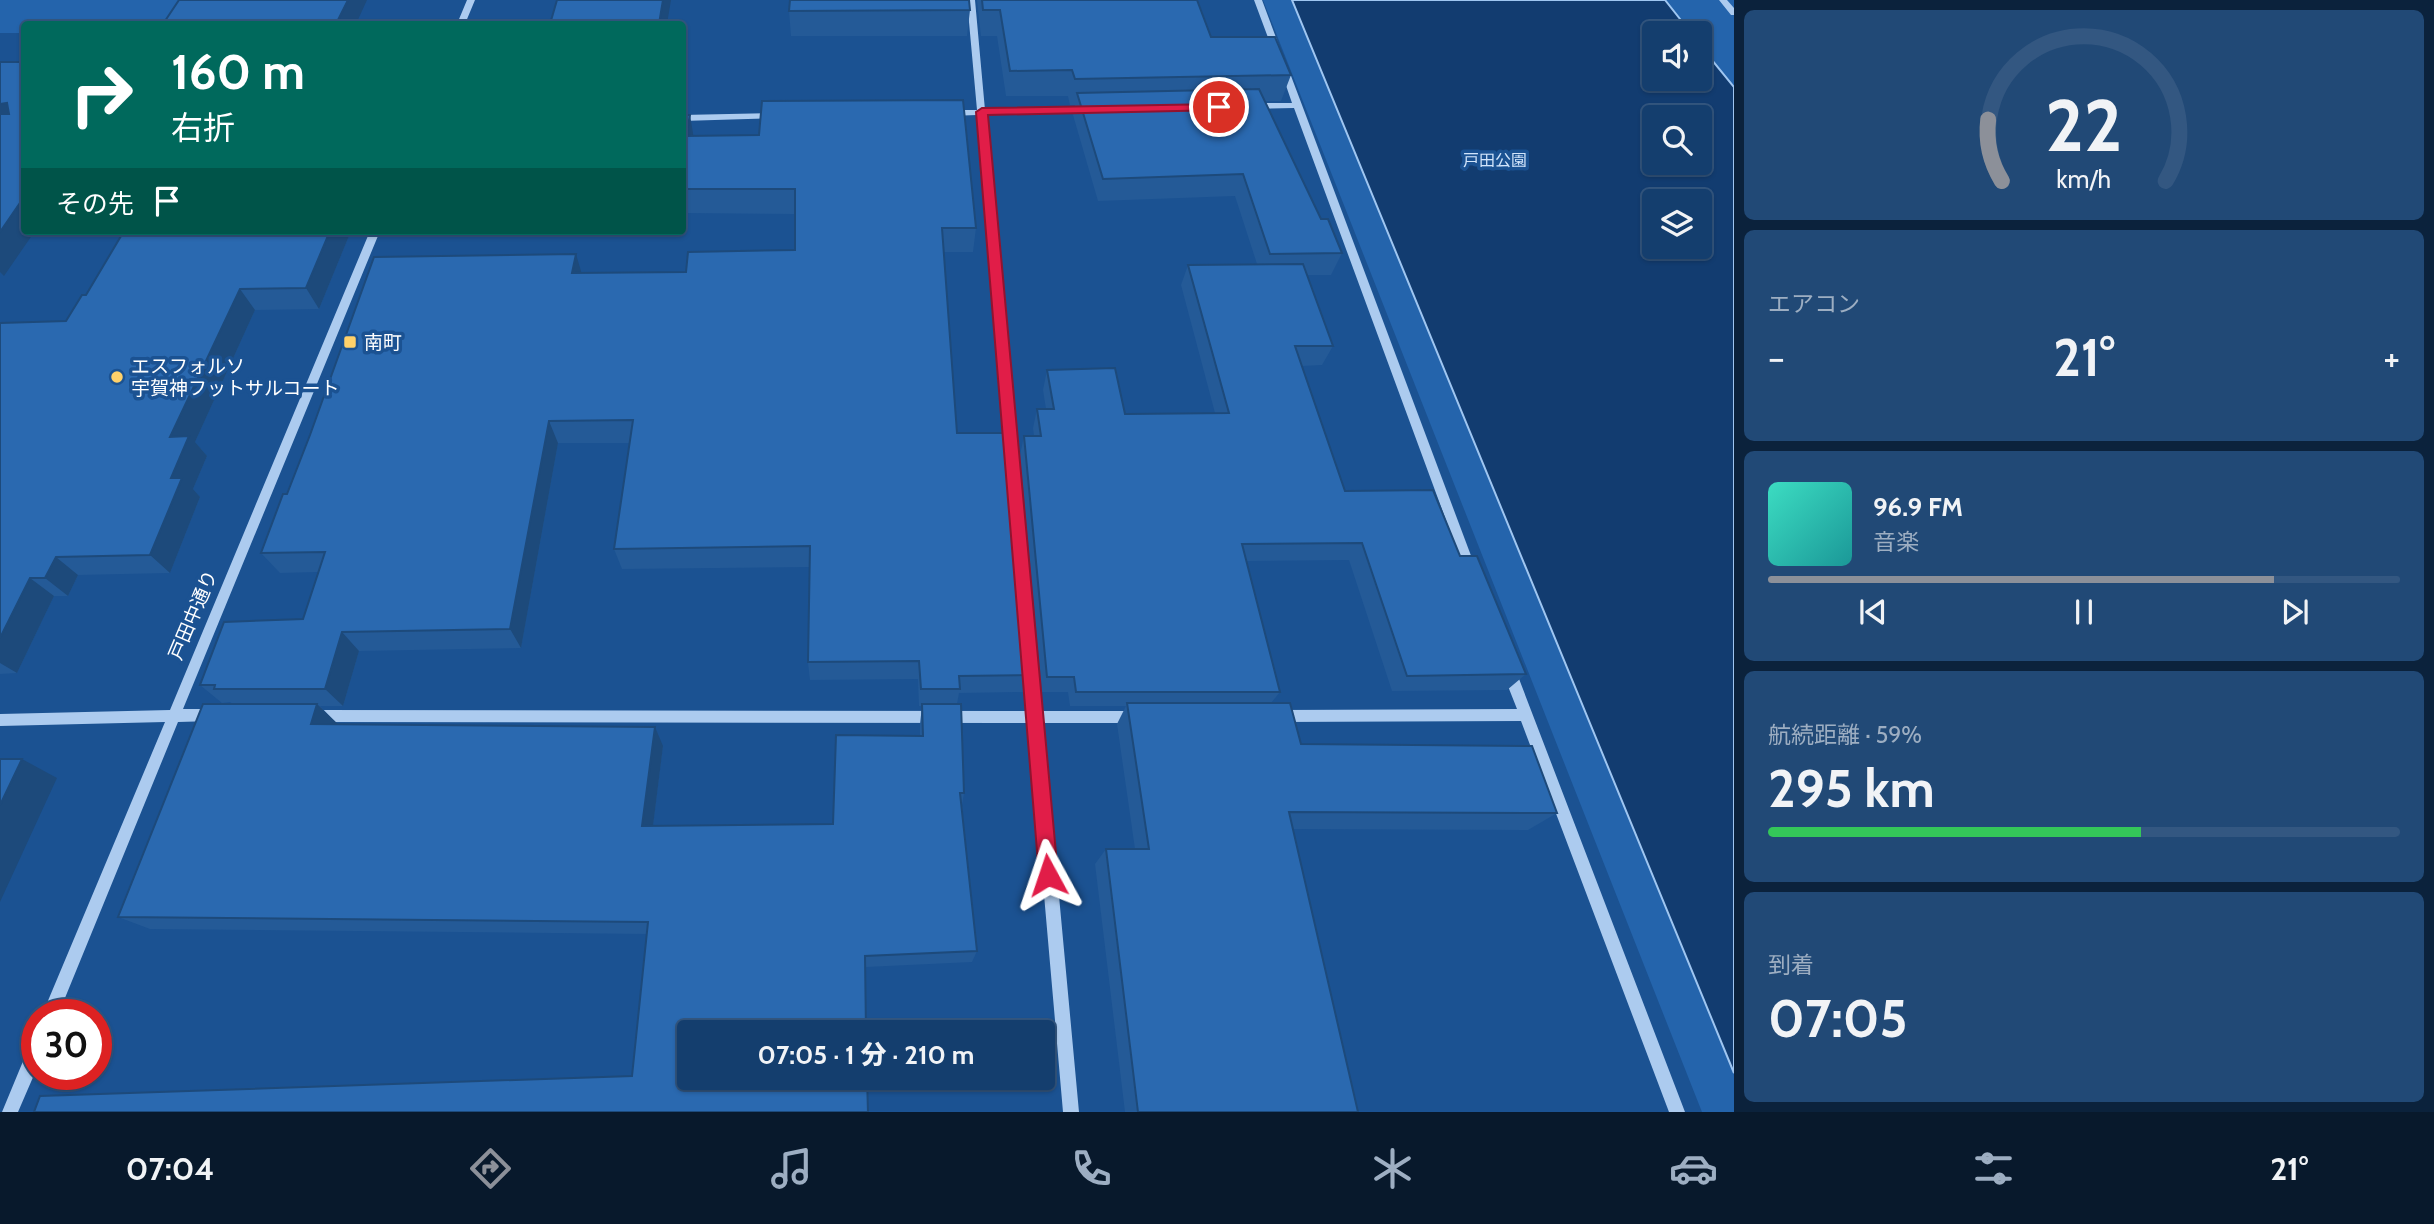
<!DOCTYPE html>
<html lang="ja">
<meta charset="utf-8">
<style>
body{margin:0;font-family:Cabin,"Noto Sans JP",sans-serif;background:#214976;color:#f1f3f6;height:100vh;display:flex;flex-direction:column;font-size:26px;white-space:nowrap}
*{box-sizing:border-box;margin:0}
p{font-size:23px;color:#9daec2}
.icon{flex:none;width:38px;height:38px;fill:none;stroke:currentColor;stroke-width:2;stroke-linecap:round;stroke-linejoin:round}
.map{position:relative;flex:1;overflow:hidden}
.side{display:flex;flex-direction:column;gap:10px;padding:10px;background:#0b223c;width:700px}
.side>*{flex:none}
.hud{position:absolute;left:21px;top:21px;width:665px;height:214px;border-radius:7px;box-shadow:0 2px 5px #0004,0 0 0 2px #335781;background:#00695c;color:#fff;overflow:hidden}
.fabs{position:absolute;left:1642px;top:21px;display:grid;gap:14px}
.fabs a{display:grid;place-items:center;width:70px;height:70px;border-radius:7px;background:#143e6e;box-shadow:0 2px 5px #0004,0 0 0 2px #335781;font-size:35px}
.speed{position:absolute;left:21px;top:999px;display:flex;gap:14px;font-size:35px;font-weight:700;text-align:center}
.speed>*{display:grid;place-content:center;width:91px;height:91px;border-radius:50%;background:#143e6e;box-shadow:0 2px 5px #0004,0 0 0 2px #335781;line-height:1}
.speed .limit{border:10px solid #d22;background:#fff;color:#111}
.pin{position:absolute;display:grid;place-items:center;width:60px;height:60px;color:#fff;margin:-30px;border:4px solid #fff;border-radius:50%;box-shadow:0 2px 7px #0007}
.me{position:absolute;width:77px;margin:-38px;rotate:355deg;stroke-linejoin:round;filter:drop-shadow(0 0 5px #0008)}
.turn{display:flex;align-items:center;gap:24px;height:147px;padding:0 35px;font-size:32px}
.turn .icon{width:91px;height:91px;stroke-width:2.5}
.turn b{display:block;font-size:49px;line-height:60px}
.then{display:flex;align-items:center;height:66px;padding:0 35px;background:#0003;gap:14px;font-size:26px}
.big{font-size:52px;font-weight:800;line-height:1.1}
.side .card{flex:1;display:flex;flex-direction:column;justify-content:center;gap:10px;min-width:0;padding:0 24px;border-radius:10px;background:#214976}
.side .dial{align-items:center;gap:0}
.dial svg{height:182px;overflow:visible;fill:none;stroke:#335781;stroke-width:7;stroke-linecap:round;text-anchor:middle}
.dial text{fill:#f1f3f6;stroke:none}
.song{display:flex;align-items:center;gap:21px}
.cover{width:84px;height:84px;border-radius:10px;background:linear-gradient(135deg,hsl(170 70% 55%),hsl(180 70% 35%))}
.played{height:7px;border-radius:4px;background:linear-gradient(90deg,#8c9099 80%,#335781 80%)}
.keys{display:flex;justify-content:space-around;direction:ltr}
.heat{display:flex;justify-content:space-between;align-items:center;font-size:38px;direction:ltr}
.charge{height:10px;border-radius:5px;background:linear-gradient(90deg,#34c759 59%,#335781 0)}
.trip{position:absolute;left:677px;top:1020px;width:378px;height:70px;border-radius:7px;background:#143e6e;box-shadow:0 2px 5px #0004,0 0 0 2px #335781;font-weight:800;line-height:70px;text-align:center}
.menu{display:flex;height:112px;justify-content:space-around;align-items:center;background:#08192c;color:#9daec2}
.menu .icon{width:49px;height:49px}
.menu .selected{color:#8c9099}
.menu b{font-size:32px;color:#f1f3f6}
main{display:flex;flex:1;min-height:0}
.map>svg:first-child{display:block}
.green{fill:#2464ac;fill-rule:evenodd}
.water{fill:#123c70;stroke:#9fc6f1;stroke-width:2;fill-rule:evenodd}
.lines{fill:none;stroke-linecap:round;stroke-linejoin:round}
.minor{fill:#accbef;fill-rule:evenodd}
.wall{fill:#245a97;fill-rule:evenodd}
.shaded-wall{fill:#1d4a7b}
.building{fill:#2a69b0;stroke:#1d4a7b;stroke-width:2}
.route{fill:#e11d48;stroke:#92132f;stroke-width:2}
.poi-dot{fill:#ffd16a;stroke:#1b5292;stroke-width:2.5}
.labels{text-anchor:middle;dominant-baseline:central;stroke-width:7;stroke-linejoin:round;paint-order:stroke}
.far-park-label{font-size:16px;fill:#d2e5fb;stroke:#1b5292}
.poi-label{font-size:19px;fill:#fff;stroke:#1b5292;text-anchor:start}
.street-label{font-size:19px;fill:#fff;stroke:#1b5292}
</style>
<main>
<div class="map">
<svg width="1734" height="1112" viewBox="0 0 1734 1112">
<rect width="100%" height="100%" fill="#1b5292"/>
<path class="green" d="M0 0H189L173 24H24V33H0Z
M1263 0H1734V1112H1702ZM1654 33H1699V79H1654ZM1654 117H1699V163H1654ZM1654 201H1699V247H1654Z"/>
<path class="water" d="M1292 0H1665L1691 33H1654V79H1699V44L1734 87V1073ZM1654 117H1699V163H1654ZM1654 201H1699V247H1654Z"/>
<g class="lines">
<path class="minor" d="M467 0H475L465 24H457Z
M967 0H975L985 110 1088 107 1092 110 1088 113 986 115 1042 711H1137L1142 713 1144 717 1142 721 1137 723H1043L1079 1112H1063L1029 723 315 722 310 720 308 716 310 712 315 710 1028 711 977 115 949 116 945 113 949 110H977Z
M1254 0H1262L1281 51 1280 53 1273 51Z
M1719 0H1727L1734 8V15H1731Z
M1281 66 1288 68 1302 105 1476 569 1474 573H1466L1464 569 1294 108 1253 109 1249 106 1253 103H1292L1280 68Z
M777 113 780 114V118L682 121V115Z
M370 231H380L183 709H213L218 711 220 715 218 719 213 721 178 722 58 1015H42L165 722 0 726V714L170 710Z
M1509 665 1514 667 1516 671 1685 1112H1669L1521 721 1278 722 1273 720 1271 716 1273 712 1278 710 1517 709 1502 671 1504 667Z
M37 1040V1068L18 1112H2L31 1042Z"/>
</g>
<path class="wall" d="M977 0H1197L1211 37 1291 75 1281 101H1265L1321 219 1342 253 1331 275H1307L1333 346 1322 365 1302 366 1345 491 1460 556 1526 674 1507 690 1392 691 1349 560 1246 561 1280 692 1271 703 1301 744 1557 813 1528 830 1293 829 1358 1112H1125L1095 864 1106 849H1135L1117 724 1126 706H1070L1068 692H1042L1020 455 1024 436H1034L1033 428 1037 409H1046L1043 390 1047 370 1125 414 1215 413 1181 285 1188 265 1257 264 1235 196 1098 201 1073 115 1075 105H1070L1068 96H1006L997 36H981Z
M970 10 967 36H791L789 11Z
M682 115 693 136 976 228 973 252H944L957 433 1029 675 1024 692 959 693 957 704 964 793 962 805 977 951 972 962 866 967 632 1076 647 934 150 929 118 917 233 704 230 702 222 703 200 685 303 619 318 572 280 573 261 553 582 273 686 272 795 250V214L682 213ZM558 443H629L614 549 622 569 810 567 808 662 810 680 918 679 919 706H922L920 724V736L833 824 653 826 663 746 338 725 320 706H343L359 651 521 648Z
M124 231H351L319 309 255 310 195 442 207 456 193 489 200 497 170 573 78 575 68 596H54L17 673 0 674V323L66 321 86 295Z"/>
<path class="shaded-wall" d="M348 0H367L356 24H336Z
M663 0H671L667 24H659Z
M7 103 24 125 0 129V104Z
M690 115 694 139 686 136Z
M24 197V231H35L4 276 0 272V232Z
M330 231H351L319 309 306 288Z
M576 254 583 278 572 273Z
M240 289 255 310 195 442 207 456 193 489 200 497 170 573 150 555 171 478 170 437Z
M549 421 558 443 521 648 510 629Z
M56 557 78 575 68 596 45 578Z
M30 578 54 596 17 673 0 663V638Z
M342 632 359 651 343 706 325 689Z
M317 704 338 724 333 743 311 724Z
M655 727 663 746 651 842 642 826Z
M22 759 57 778 0 902V805Z"/>
<path class="building" d="M179 0H348L336 24H163Z
M557 0H663L659 24H550Z
M790 0H969L970 10 789 11Z
M982 0H1197L1211 37H1275L1291 75 1075 79 1072 70 1010 71 1000 10H983Z
M0 62H24V197L0 232V114H9L7 103 0 104Z
M1259 89 1321 219H1328L1342 253 1270 254 1243 174 1103 179 1077 93Z
M963 100 976 228H942L957 433H1008L1029 675 959 676 960 689H921L919 661 808 662 810 546 614 549 633 420 549 421 510 629 342 632 325 689H214L215 685H200L224 622 303 619 325 552 261 553 283 494H287L310 435 374 257 576 254 572 273 686 272 688 252 795 250V189H682V115H690L686 136 759 135 762 101Z
M124 231H330L306 288 240 289 170 437 189 436 171 478H182L150 555 56 557 45 578H30L0 638V323L66 321 82 295H86Z
M1303 264 1333 346H1295L1345 491 1433 490 1460 556H1477L1526 674 1407 676 1362 543 1242 544 1280 692H1076L1074 677H1047L1024 436H1041L1037 409H1054L1047 370 1115 368 1125 414 1229 413 1188 265Z
M1127 703H1290L1301 744 1532 746 1557 813 1289 812 1358 1112H1138L1106 849H1149Z
M203 704H317L311 724 655 727 642 826 833 824 836 735 923 736 922 704H961L964 793H960L977 951 865 956 866 1032H690V1078H867L868 1112H34L40 1096 632 1076 648 922 118 917Z
M0 759H22L0 805Z"/>
<path class="route" d="M1219 104 1225 107 1223 110 988 115 1058 875 1055 882 1048 885 1042 882 1039 875 976 112 982 108Z"/>
<g class="poi-dot">
<rect x="343" y="335" width="14" height="14" rx="3.5"/>
<circle cx="117" cy="377" r="7"/>
</g>
<g class="labels">
<g class="far-park-label">
<text x="1495" y="160">戸田公園</text>
</g>
<g class="poi-label">
<text x="364" y="342">南町</text>
<text x="131" y="366">エスフォルソ<tspan x="131" dy="22">宇賀神フットサルコート</tspan></text>
</g>
<g class="street-label">
<text transform="translate(193 615) rotate(-67)">戸田中通り</text>
</g>
</g>
</svg>
<div class="fabs">
<a><svg class="icon" aria-label="sound" viewBox="0 0 24 24"><path d="M4 9h4l5-4v14l-5-4H4zM17 9q2 3 0 6"/></svg></a>
<a><svg class="icon" aria-label="search" viewBox="0 0 24 24"><circle cx="10" cy="10" r="6"/><path d="M15 15l6 6"/></svg></a>
<a><svg class="icon" aria-label="layers" viewBox="0 0 24 24"><path d="M12 4l9 5-9 5-9-5zM3 14l9 5 9-5"/></svg></a>
</div>
<div class="speed"><div class="limit">30</div></div>
<div class="pin" style="left:1219px;top:107px;background:#d93025"><svg class="icon" aria-label="arrive" viewBox="0 0 24 24"><path d="M6 21V4h12l-3 4 3 4H6"/></svg></div>
<svg class="me" style="left:1048px;top:875px" viewBox="-20 -20 40 40"><path d="M0-17L14 15 0 8-14 15z" fill="#e11d48" stroke="#fff" stroke-width="4"/></svg>
<div class="trip">07:05 · 1 分 · 210 m</div>
<div class="hud">
<div class="turn"><svg class="icon" aria-label="right" viewBox="0 0 24 24"><path d="M7 20v-9h11M14 6l5 5-5 5"/></svg><div><b>160 m</b>右折</div></div>
<div class="then">その先<svg class="icon" aria-label="arrive" viewBox="0 0 24 24"><path d="M6 21V4h12l-3 4 3 4H6"/></svg></div>
</div>
</div>
<section class="side">
<div class="card dial"><svg viewBox="0 0 100 80">
<path d="M14 69A42 42 0 1 1 86 69"/>
<path d="M14 69A42 42 0 0 1 8 42" stroke="#8c9099"/>
<text x="50" y="56" font-size="32" font-weight="700">22</text>
<text x="50" y="72" font-size="11">km/h</text>
</svg></div>
<div class="card"><p>エアコン</p>
<div class="heat"><a>−</a><b class="big">21°</b><a>+</a></div>
</div>
<div class="card">
<div class="song"><i class="cover"></i><div><b>96.9 FM</b><p>音楽</p></div></div>
<div class="played"></div>
<div class="keys"><svg class="icon" aria-label="previous" viewBox="0 0 24 24"><path d="M18 5L8 12l10 7zM5 5v14"/></svg><svg class="icon" aria-label="pause" viewBox="0 0 24 24"><path d="M8 5v14M16 5v14"/></svg><svg class="icon" aria-label="next" viewBox="0 0 24 24"><path d="M6 5l10 7-10 7zM19 5v14"/></svg></div>
</div>
<div class="card"><p>航続距離 · 59%</p><b class="big">295 km</b><div class="charge"></div></div>
<div class="card"><p>到着</p><b class="big">07:05</b></div>
</section>
</main>
<nav class="menu">
<b>07:04</b>
<svg class="icon selected" aria-label="directions" viewBox="0 0 24 24"><path d="M12 3l9 9-9 9-9-9zM9 14v-3h6M13 9l2 2-2 2"/></svg>
<svg class="icon" aria-label="music" viewBox="0 0 24 24"><path d="M9 18V5l10-2v13"/><circle cx="6" cy="18" r="3"/><circle cx="16" cy="16" r="3"/></svg>
<svg class="icon" aria-label="phone" viewBox="0 0 24 24"><path d="M5 4h4l2 5-3 2q2 4 5 5l2-3 5 2v4C11 20 4 13 5 4z"/></svg>
<svg class="icon" aria-label="climate" viewBox="0 0 24 24"><path d="M12 3v18M4 7l16 10M4 17L20 7"/></svg>
<svg class="icon" aria-label="car" viewBox="0 0 24 24"><path d="M5 17H2v-5l4-1 3-4h7l3 4 3 1v5h-3M9 17h6M6 11h13"/><circle cx="7" cy="17" r="2"/><circle cx="17" cy="17" r="2"/></svg>
<svg class="icon" aria-label="filters" viewBox="0 0 24 24"><path d="M4 7h16M4 17h16"/><circle cx="9" cy="7" r="2"/><circle cx="15" cy="17" r="2"/></svg>
<b>21°</b>
</nav>
